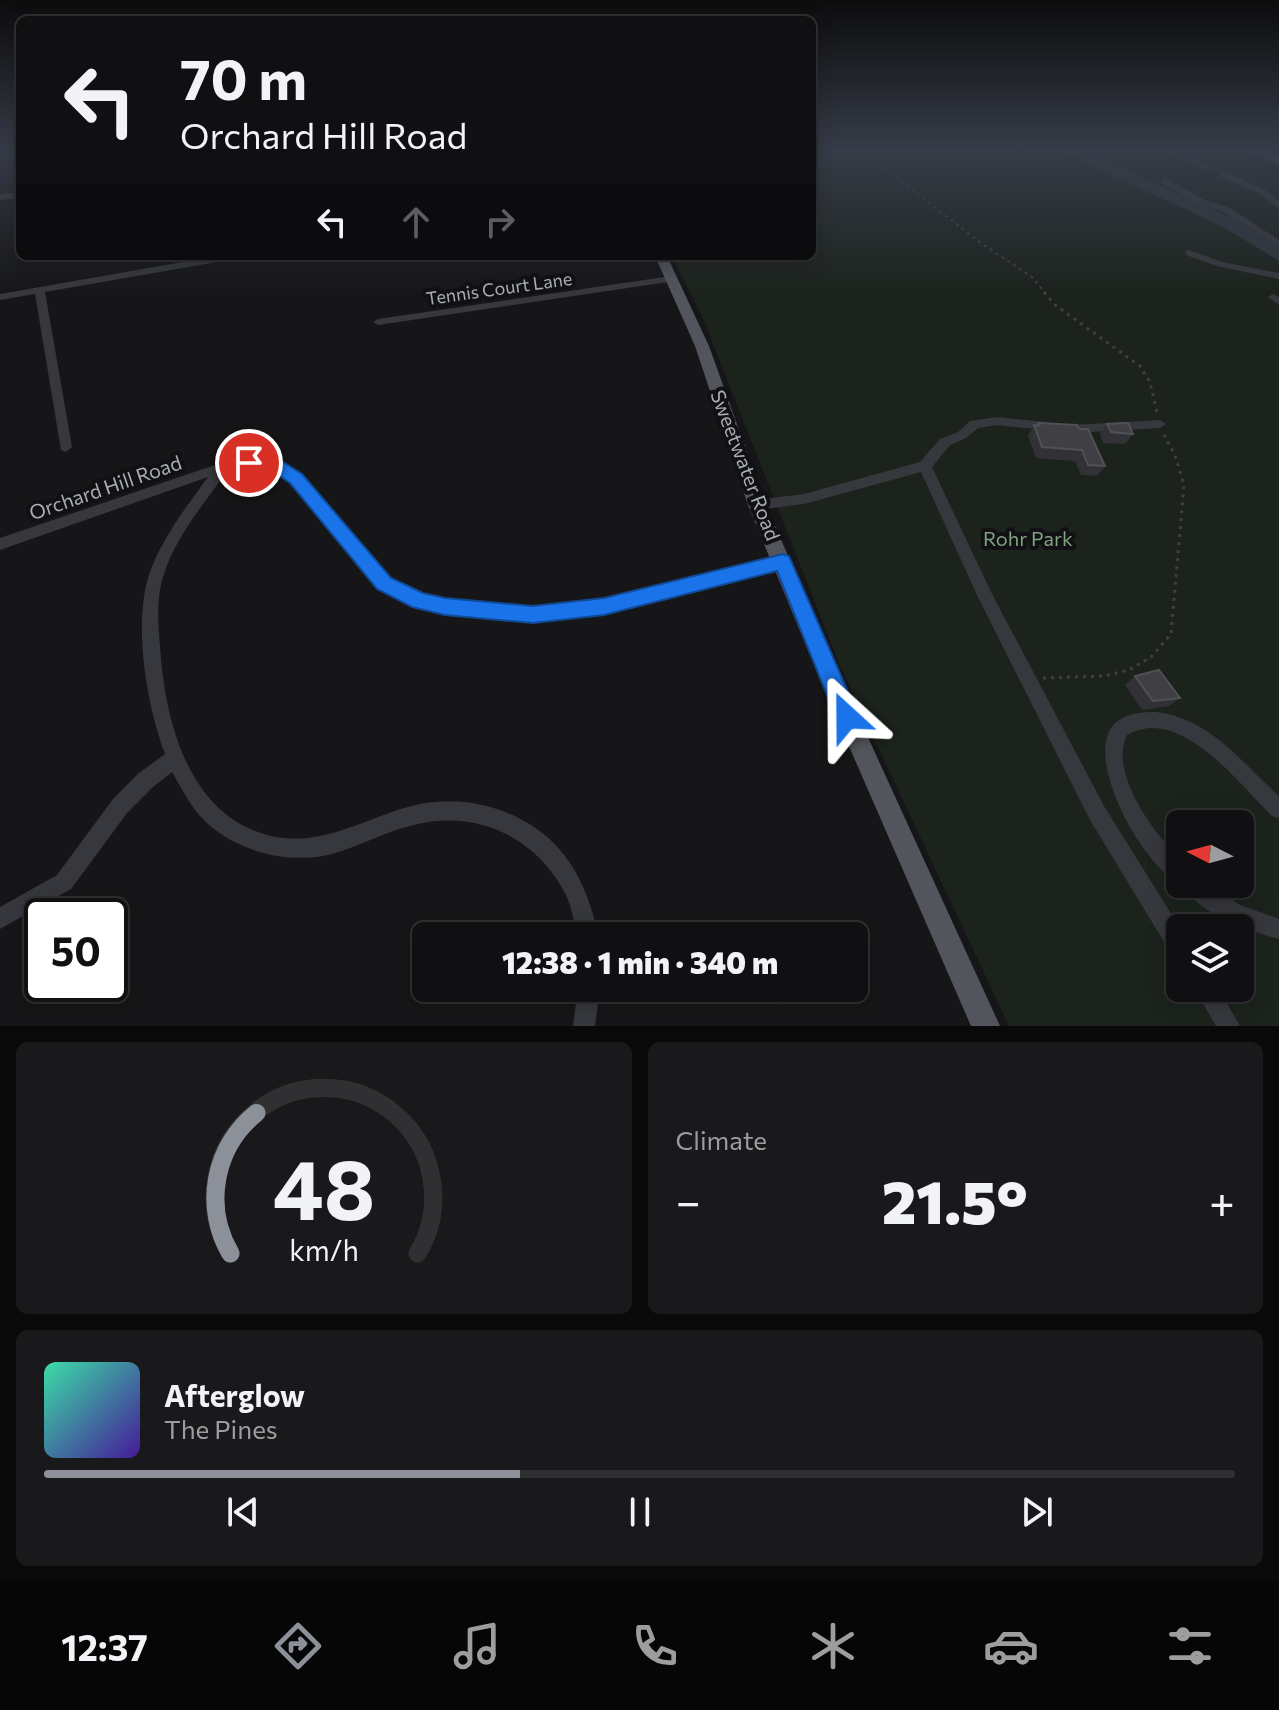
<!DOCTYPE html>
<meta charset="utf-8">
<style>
body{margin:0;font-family:Commissioner,sans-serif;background:#19191b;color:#f1f3f6;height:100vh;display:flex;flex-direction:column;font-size:30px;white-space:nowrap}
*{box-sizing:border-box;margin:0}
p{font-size:26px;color:#9c9d9f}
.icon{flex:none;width:44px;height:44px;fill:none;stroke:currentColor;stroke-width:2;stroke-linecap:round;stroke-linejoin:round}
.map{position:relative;height:1026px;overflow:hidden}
.panel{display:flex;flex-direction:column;gap:16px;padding:16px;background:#09090a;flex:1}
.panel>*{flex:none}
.banner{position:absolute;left:16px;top:16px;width:800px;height:244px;border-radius:12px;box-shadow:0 4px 20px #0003,0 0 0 2px #303032;background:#101012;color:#f1f3f6;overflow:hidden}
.needle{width:52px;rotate:276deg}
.tools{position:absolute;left:1166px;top:810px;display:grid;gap:16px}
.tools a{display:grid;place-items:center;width:88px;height:88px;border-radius:12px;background:#101012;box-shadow:0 4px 20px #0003,0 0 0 2px #303032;font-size:40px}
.speed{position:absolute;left:24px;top:898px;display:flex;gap:16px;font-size:40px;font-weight:700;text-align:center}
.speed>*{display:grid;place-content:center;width:104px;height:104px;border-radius:50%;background:#101012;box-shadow:0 4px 20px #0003,0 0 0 2px #303032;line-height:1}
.speed .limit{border:4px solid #111;border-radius:12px;background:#fff;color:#111}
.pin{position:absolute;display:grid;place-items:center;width:68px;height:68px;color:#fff;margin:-34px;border:4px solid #fff;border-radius:50%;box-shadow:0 2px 8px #0007}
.me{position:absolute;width:88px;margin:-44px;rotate:336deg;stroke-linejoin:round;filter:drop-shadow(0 0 6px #0008)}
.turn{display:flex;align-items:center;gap:28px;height:168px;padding:0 32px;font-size:36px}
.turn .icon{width:104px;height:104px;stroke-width:2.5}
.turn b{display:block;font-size:56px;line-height:68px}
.lanes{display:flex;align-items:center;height:76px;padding:0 32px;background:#0003;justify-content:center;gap:40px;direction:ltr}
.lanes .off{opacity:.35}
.big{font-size:60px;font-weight:800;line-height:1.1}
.panel .card{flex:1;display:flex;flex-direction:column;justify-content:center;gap:12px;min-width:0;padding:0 28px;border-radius:12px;background:#19191b}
.panel .dial{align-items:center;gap:0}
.dial svg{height:208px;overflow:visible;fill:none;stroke:#303032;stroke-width:7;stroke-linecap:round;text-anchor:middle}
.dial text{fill:#f1f3f6;stroke:none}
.song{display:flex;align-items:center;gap:24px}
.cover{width:96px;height:96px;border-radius:12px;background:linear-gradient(135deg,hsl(160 70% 55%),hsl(260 70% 35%))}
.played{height:8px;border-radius:4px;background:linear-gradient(90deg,#8c9099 40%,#303032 40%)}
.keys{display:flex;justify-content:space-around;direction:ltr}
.heat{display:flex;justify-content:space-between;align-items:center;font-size:44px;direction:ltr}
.panel .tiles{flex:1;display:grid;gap:16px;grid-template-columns:1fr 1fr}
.card:last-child{grid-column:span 2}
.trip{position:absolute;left:412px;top:922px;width:456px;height:80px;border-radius:12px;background:#101012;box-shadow:0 4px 20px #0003,0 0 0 2px #303032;font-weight:800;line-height:80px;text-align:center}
.tabs{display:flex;height:128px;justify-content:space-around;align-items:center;background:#060607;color:#9c9d9f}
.tabs .icon{width:56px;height:56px}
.tabs .on{color:#8c9099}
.tabs b{font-size:36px;color:#f1f3f6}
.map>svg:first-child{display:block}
.green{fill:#1c231d;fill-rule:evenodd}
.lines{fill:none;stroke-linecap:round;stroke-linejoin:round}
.river{fill:#2c353c;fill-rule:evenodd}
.path-far1{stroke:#3d3f44;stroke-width:2;stroke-dasharray:3 4;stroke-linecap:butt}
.path{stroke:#3d3f44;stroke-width:3;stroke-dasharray:3 5;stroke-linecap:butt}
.minor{fill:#37383d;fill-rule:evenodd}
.major{fill:#53555c;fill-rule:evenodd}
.wall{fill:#323236}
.building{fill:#3f3f44;stroke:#4f5156;stroke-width:2}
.route{fill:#1a73e8;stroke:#114b97;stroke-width:2}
.labels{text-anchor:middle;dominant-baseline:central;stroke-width:8;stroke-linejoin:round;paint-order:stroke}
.far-street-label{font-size:18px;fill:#a8adb8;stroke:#111113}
.street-label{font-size:20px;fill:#a8adb8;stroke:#111113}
.park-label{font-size:20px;fill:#7fa381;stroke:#111113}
</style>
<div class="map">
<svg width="1279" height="1026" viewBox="0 0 1279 1026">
<rect width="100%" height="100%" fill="#161618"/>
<path class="green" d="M812 151H1228L1279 171V1026H1009L840 666 704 321 672 256H812ZM1180 824H1240V884H1180ZM1180 928H1240V988H1180Z
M854 967 861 990 777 1005 774 988H854Z"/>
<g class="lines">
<path class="river" d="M1062 151H1083L1235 219 1279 247V261L1223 227Z"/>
<path class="path-far1" d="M862 151 981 243 1032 277 1046 294"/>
<path class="path" d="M1044 292 1055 305 1140 366 1150 382 1157 413
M1043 678 1104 676 1129 670 1151 657 1171 634 1184 485 1175 455 1164 435"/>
<path class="minor" d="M1161 151H1172L1214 168 1207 170Z
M1220 172H1226L1266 190 1279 201V209L1260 194 1220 176Z
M1161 179H1167L1205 200 1230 208 1279 240V247L1224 212 1199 204 1161 183Z
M20 192V198L0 200V194Z
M1189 250 1222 262 1279 273V279L1217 266 1186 255V251Z
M217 256H239L234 259 45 292 72 447 66 452 61 450 35 294 0 300V294Z
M791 256H801L803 259 795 261Z
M671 276 675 277V281L378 325 373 322 378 319Z
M1273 294 1279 297V305L1268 297Z
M997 417 1072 425 1160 420 1166 424 1160 428 1072 433 997 425 978 428 966 438 950 445 932 467 991 592 1104 806 1180 928V958L1172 955 1090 820 977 595 921 472 804 504 757 510 750 505 757 500 804 494 920 462 940 439 958 432 970 421Z
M249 458 282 464 301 476 389 580 421 595 445 599 533 607 604 599 783 556 788 558 790 562 788 566 783 568 604 613 533 621 445 613 414 606 379 588 291 482C267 467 255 467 227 471 204 504 176 536 164 574 156 597 158 623 160 647 165 719 187 813 267 835 323 850 368 815 420 804 475 793 538 815 570 863 585 885 592 910 599 936H577C574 922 572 908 566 895 538 839 480 810 418 824 388 830 361 846 332 854 289 865 238 852 206 822 191 808 182 789 172 772L153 787 127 813 71 889 0 929V907L57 875 113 799 139 773 165 754C147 706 132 622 150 572 163 537 186 507 208 477L0 550V538L218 464Z
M1156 712C1210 718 1242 763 1279 796V818L1272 816C1239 784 1180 704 1127 735 1108 772 1155 835 1180 859V883C1144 868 1081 757 1115 723 1126 713 1143 712 1156 712Z
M1183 884H1208L1240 905 1279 919V939C1251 932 1195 913 1183 884Z
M578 988H600L595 1026H573Z
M1194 988H1218L1240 1026H1216Z"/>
<path class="major" d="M1246 151H1260L1279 158V165Z
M655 256H667L709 346 766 505 844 685 1000 1026H971L824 689 748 505 695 346Z"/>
</g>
<path class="wall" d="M1038 423 1077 425 1105 466 1097 476 1081 475 1075 461 1036 458 1028 436 1034 425 1037 426Z
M1107 424 1133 434 1125 444 1103 443 1100 434Z
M1135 676 1180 698 1169 706 1142 710 1125 685Z"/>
<path class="building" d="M1038 423 1077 425 1079 429H1088L1105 466 1088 465 1082 450 1042 447 1034 425 1039 426Z
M1128 423 1133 434 1111 432 1107 424Z
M1159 670 1180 698 1153 701 1135 676Z"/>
<linearGradient id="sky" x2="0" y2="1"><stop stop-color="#0c0c0d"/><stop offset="0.51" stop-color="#363c48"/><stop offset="1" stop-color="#363c48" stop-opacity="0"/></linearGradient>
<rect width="1279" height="294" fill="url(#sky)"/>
<path class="route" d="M249 457 283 462 302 474 391 578 423 593 445 598 533 606 604 598 783 554 789 556 859 717 855 725 847 728 839 725 777 571 604 615 533 623 445 615 412 607 377 589 290 483 273 472 243 468 241 463Z"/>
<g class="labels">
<g class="far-street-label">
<text transform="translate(499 288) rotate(-8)">Tennis Court Lane</text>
</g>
<g class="street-label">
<text transform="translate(746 465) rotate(69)">Sweetwater Road</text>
<text transform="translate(105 487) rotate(-19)">Orchard Hill Road</text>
</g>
<g class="park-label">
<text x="1028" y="538">Rohr Park</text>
</g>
</g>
</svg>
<div class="tools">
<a><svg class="needle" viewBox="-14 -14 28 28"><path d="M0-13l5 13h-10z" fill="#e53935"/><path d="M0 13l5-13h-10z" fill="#9c9d9f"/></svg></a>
<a><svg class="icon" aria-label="layers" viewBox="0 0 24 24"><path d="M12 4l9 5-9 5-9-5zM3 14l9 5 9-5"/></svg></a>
</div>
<div class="speed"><div class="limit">50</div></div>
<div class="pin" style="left:249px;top:463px;background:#d93025"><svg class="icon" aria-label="arrive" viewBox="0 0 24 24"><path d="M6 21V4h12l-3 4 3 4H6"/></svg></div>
<svg class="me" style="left:847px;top:717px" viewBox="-20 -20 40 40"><path d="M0-17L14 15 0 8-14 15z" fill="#1a73e8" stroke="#fff" stroke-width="4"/></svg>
<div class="trip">12:38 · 1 min · 340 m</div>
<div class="banner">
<div class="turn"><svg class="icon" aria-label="left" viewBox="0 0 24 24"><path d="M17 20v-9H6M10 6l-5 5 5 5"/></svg><div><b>70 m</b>Orchard Hill Road</div></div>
<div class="lanes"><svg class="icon" aria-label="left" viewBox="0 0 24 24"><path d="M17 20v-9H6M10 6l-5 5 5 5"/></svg><svg class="icon off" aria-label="ahead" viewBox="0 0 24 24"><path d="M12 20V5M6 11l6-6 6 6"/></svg><svg class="icon off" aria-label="right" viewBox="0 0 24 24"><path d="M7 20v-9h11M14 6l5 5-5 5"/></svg></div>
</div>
</div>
<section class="panel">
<div class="tiles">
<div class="card dial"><svg viewBox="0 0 100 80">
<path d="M14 69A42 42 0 1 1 86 69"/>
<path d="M14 69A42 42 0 0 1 24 15" stroke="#8c9099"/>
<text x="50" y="56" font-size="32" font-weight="700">48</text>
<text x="50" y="72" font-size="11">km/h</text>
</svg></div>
<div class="card"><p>Climate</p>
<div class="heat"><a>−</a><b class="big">21.5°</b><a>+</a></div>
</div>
<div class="card">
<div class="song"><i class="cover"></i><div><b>Afterglow</b><p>The Pines</p></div></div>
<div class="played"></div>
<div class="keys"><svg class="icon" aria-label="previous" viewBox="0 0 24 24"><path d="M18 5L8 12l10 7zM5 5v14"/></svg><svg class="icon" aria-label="pause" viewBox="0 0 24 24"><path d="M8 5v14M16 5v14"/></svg><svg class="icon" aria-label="next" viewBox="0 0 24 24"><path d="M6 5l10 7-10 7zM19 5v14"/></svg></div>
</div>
</div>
</section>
<nav class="tabs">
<b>12:37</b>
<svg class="icon on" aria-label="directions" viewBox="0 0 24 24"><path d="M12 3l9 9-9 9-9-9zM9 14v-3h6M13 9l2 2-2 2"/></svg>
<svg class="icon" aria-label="music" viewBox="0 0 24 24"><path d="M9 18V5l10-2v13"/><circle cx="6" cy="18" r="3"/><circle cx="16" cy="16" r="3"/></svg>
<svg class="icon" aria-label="phone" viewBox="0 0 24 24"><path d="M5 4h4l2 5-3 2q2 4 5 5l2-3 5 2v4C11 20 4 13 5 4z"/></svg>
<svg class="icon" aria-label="climate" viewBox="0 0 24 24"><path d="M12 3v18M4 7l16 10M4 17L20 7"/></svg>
<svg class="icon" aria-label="car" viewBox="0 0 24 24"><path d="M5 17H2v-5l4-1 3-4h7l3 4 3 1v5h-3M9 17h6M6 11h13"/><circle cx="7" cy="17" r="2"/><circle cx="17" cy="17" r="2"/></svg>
<svg class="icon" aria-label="filters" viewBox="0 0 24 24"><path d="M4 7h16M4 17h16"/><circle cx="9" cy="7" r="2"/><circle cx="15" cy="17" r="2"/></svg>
</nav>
